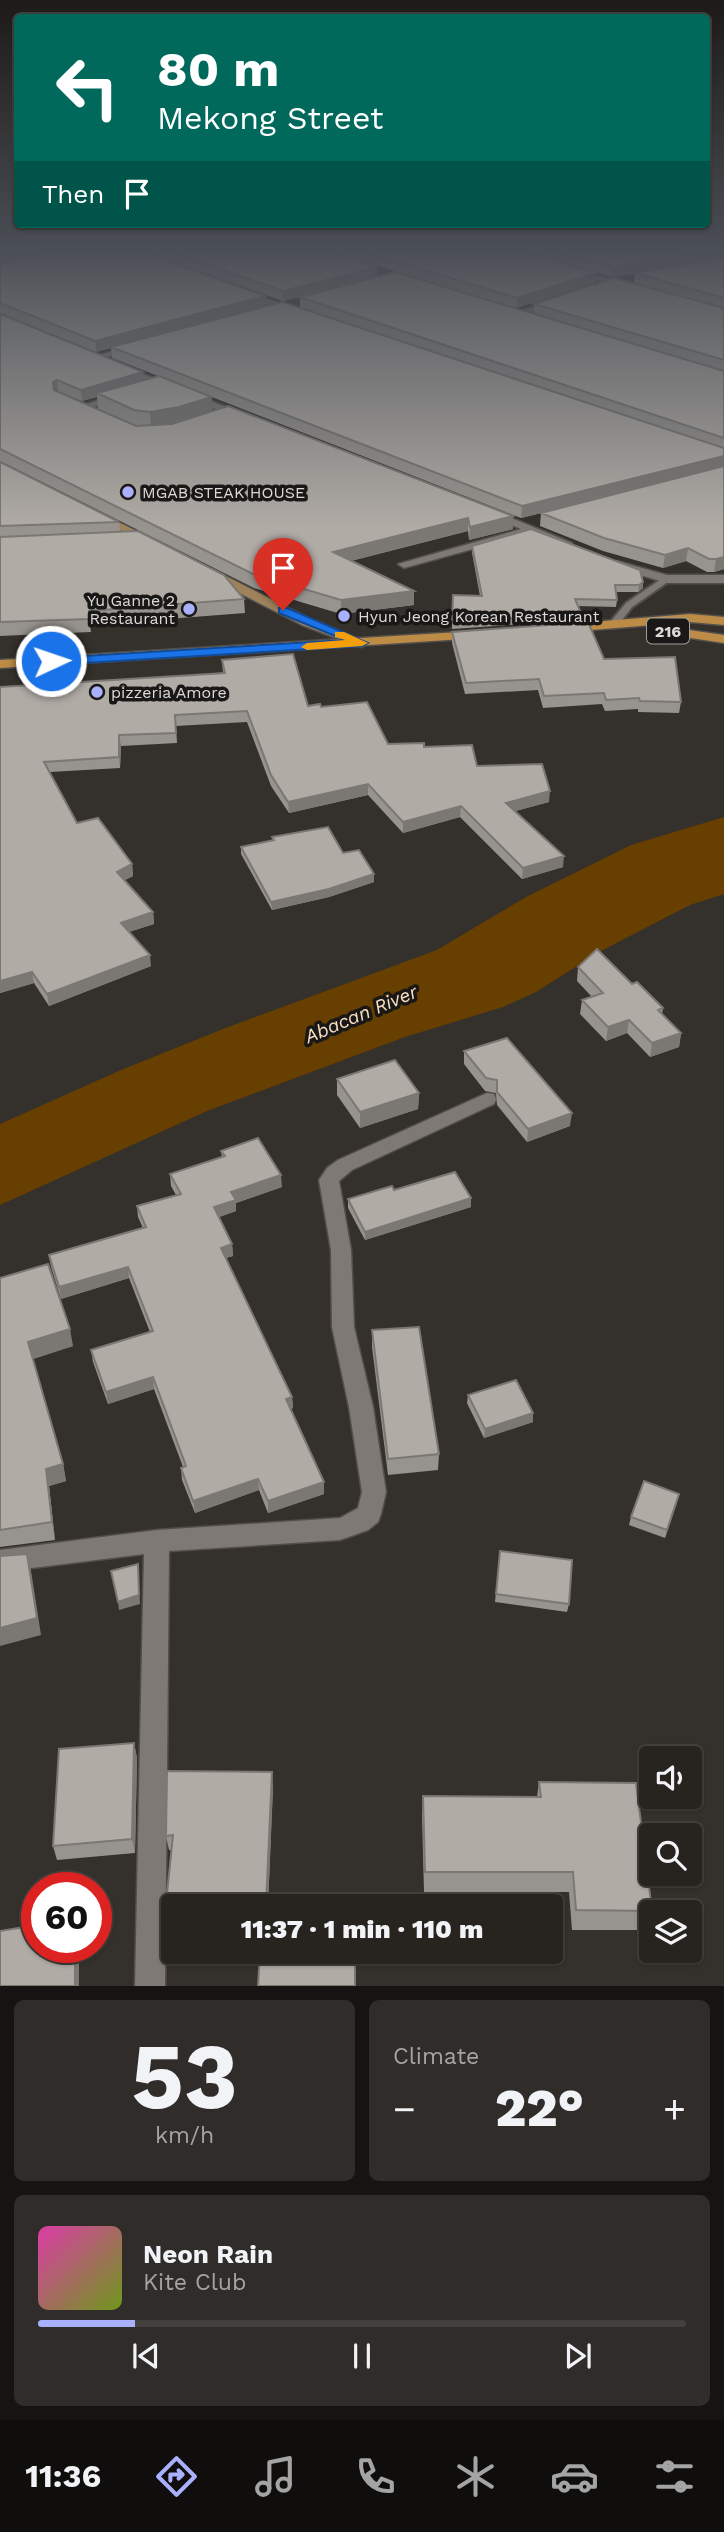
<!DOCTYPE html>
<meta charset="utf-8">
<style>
body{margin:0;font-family:"Work Sans",sans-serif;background:#2f2c29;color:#f1f3f6;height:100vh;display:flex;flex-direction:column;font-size:26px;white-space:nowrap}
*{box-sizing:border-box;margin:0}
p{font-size:23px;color:#a4a4a5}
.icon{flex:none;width:38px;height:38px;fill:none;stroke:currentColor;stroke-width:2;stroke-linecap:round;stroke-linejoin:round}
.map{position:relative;height:1986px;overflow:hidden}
.panel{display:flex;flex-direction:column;gap:14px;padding:14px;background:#151412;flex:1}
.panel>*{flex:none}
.hud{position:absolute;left:14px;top:14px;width:696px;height:214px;border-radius:7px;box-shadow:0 2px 5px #0004,0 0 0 2px #43413e;background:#00695c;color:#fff;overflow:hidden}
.controls{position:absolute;left:639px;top:1746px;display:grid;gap:14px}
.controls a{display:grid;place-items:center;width:63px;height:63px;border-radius:7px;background:#272420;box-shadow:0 2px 5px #0004,0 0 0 2px #43413e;font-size:35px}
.speed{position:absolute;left:21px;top:1872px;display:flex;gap:14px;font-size:35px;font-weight:700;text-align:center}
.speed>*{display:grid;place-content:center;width:91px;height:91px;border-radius:50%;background:#272420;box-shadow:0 2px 5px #0004,0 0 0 2px #43413e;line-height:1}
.speed .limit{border:10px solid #d22;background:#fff;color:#111}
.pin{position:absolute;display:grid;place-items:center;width:60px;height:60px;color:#fff;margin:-72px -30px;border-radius:50% 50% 50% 0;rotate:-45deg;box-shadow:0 0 7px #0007}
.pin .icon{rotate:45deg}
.me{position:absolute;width:77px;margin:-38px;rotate:87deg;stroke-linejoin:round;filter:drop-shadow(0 0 5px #0008)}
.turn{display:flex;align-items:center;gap:24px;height:147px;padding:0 28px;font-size:32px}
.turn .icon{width:91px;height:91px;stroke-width:2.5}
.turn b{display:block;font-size:49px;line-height:60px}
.then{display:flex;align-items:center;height:66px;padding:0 28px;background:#0003;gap:14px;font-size:26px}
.big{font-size:52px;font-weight:800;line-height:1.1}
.panel .card{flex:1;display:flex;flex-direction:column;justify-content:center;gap:10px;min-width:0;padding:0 24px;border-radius:10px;background:#2f2c29}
.panel .dial{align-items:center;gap:0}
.dial b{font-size:91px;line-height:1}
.song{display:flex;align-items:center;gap:21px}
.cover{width:84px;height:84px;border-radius:10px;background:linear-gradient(135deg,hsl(320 70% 55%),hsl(80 70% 35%))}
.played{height:7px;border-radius:4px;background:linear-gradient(90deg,#a9b0fc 15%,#43413e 15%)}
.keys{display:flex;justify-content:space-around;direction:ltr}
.heat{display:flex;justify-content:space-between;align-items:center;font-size:38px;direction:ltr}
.panel .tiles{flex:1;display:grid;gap:14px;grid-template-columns:1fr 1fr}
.card:last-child{grid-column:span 2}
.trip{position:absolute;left:161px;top:1894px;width:402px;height:70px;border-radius:7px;background:#272420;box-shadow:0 2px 5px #0004,0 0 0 2px #43413e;font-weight:800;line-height:70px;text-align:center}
.menu{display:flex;height:112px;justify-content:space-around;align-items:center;background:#100e0d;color:#a4a4a5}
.menu .icon{width:49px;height:49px}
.menu .active{color:#a9b0fc}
.menu b{font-size:32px;color:#f1f3f6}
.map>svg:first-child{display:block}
.water{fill:#673f00}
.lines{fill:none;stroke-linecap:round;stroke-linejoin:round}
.lane-casing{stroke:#524e4b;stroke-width:4}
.street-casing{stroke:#524e4b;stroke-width:3}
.secondary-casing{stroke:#524e4b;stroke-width:3}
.primary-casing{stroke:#524e4b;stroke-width:3}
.lane{fill:#7e7974;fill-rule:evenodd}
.street{fill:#7e7974;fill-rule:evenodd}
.secondary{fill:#9d825c;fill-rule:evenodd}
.primary{fill:#bc8b45;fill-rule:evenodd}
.wall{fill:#97938e;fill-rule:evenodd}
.shaded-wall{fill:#7b7874}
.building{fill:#b0aba5;stroke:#7b7874;stroke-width:2}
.route{fill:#1a73e8;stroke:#114b97;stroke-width:2}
.slow{fill:#f59e0b}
.poi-dot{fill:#a9b0fc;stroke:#1a1816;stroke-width:2.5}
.labels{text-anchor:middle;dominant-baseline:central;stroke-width:7;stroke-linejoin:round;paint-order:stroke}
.far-poi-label{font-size:16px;fill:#dcdad7;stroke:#1a1816;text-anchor:start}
.shield{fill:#1a1816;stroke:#a2a09d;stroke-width:2}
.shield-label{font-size:16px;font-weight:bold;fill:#dcdad7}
.water-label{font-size:19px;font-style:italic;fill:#f9dfc3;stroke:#1a1816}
</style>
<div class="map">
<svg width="724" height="1986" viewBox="0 0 724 1986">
<rect width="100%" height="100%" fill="#34302b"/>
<path class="water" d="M724 817V894L690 905 599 952 536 992 503 1007 405 1037 207 1111 0 1205V1124L121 1070 228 1027 437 950 526 897 631 845Z"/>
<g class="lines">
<g class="lane-casing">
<path id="lane" d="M664 577 672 579 632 607 616 628H608L607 626 626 603Z"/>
</g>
<g class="street-casing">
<path id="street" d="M575 270 632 285 633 287 629 289 572 274Z
M242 291 298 309 299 311 292 313 239 295Z
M557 299 560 303 516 317 512 314Z
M132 345 139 347 94 361 90 358Z
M123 366 246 415 248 417 240 419 120 371 118 369Z
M119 394 122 395V399L82 410 77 407Z
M487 511H495L572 543 566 546 531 533 404 568 398 564 521 529 487 515Z
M617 561 667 575H724V583H667L613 567V563Z
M487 1093 494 1094 496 1099 494 1104 352 1170 339 1181 351 1250 354 1327 373 1407 386 1492 381 1514 378 1522 368 1530 340 1540 169 1551 165 1986H135L144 1554 0 1572V1550L157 1530 340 1518 358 1508 362 1492 349 1407 332 1327 331 1250 319 1180 327 1168 338 1160Z"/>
</g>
<g class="secondary-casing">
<path id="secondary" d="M98 512 155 540 157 542 147 544 94 517V513Z
M206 570H214L310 619 368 643 362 647 357 646 302 625 206 576Z"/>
</g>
<g class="primary-casing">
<path id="primary" d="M690 614 724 617V625L690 622 567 632 561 628 567 624Z
M654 625 724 635V643L650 632V626Z
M476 631 482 635 480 638 0 668V660Z"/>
</g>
<use href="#lane" class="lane"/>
<use href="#street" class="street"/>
<use href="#secondary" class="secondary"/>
<use href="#primary" class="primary"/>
</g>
<path class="wall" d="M0 250 265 296V307L440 355 300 307V297L335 288 283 301 140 250H325L377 277 516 308 326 250H724V569L714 572H707L686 561 663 568 603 551 540 526 541 513 521 518 212 397V411L513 516V529L469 540 468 531 351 561 414 605 341 614 254 588 0 461V314L144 380 158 376 112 358 111 348 96 352 0 313ZM556 261 612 277 637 273H635L634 283 534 304V314L516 308 595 283 596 273ZM58 392 82 401 97 397 98 409 135 425 139 426H136Z
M0 462 119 522 120 532 244 599 245 613 90 625 91 632 0 636Z
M472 546 643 582V588L638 592H616L617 600 616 607 578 606 581 613V620L452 629 453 595 480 596 472 553Z
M452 632 604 659 681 702 679 713 638 712V709L605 711 602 704 543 708 538 690 465 694 452 643Z
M222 660 308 706 321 707 388 744 424 747 477 766 549 802 515 811 563 867 522 879 460 817 403 833 368 795 289 813 271 786 247 722 176 726 177 743 121 746 120 768 50 772 77 823 132 864 133 876 125 880 153 912 154 924 129 932 151 966 49 1006 34 983 0 993V687L223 673Z
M272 837 343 853 374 882 329 897 272 910 241 854V847L272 840Z
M578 967 632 984 663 1008 662 1014 681 1033 679 1047 650 1057 627 1033 606 1041 580 1014 582 1000 592 997 577 981Z
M464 1051 570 1126 527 1142 497 1105 496 1093 485 1091 464 1064Z
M337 1079 419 1093 418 1109 360 1128 337 1095Z
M221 1151 282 1187 236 1203V1211L219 1217 232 1244 233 1256 226 1258 292 1397 293 1408 291 1409 324 1494 268 1513 259 1490 195 1513 182 1480 181 1468 183 1467 154 1389 108 1404 93 1362 91 1350 150 1332 129 1278 61 1299 51 1267 49 1255 143 1228 138 1217 137 1206 176 1195 171 1186 170 1174 222 1157Z
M394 1190 471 1207 365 1240 348 1208V1199Z
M0 1278 73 1346 33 1359 63 1464 66 1481 49 1486 55 1540 0 1547Z
M372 1330 439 1454 438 1470 388 1475 372 1347Z
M468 1395 533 1422 484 1438 467 1403Z
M677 1502 665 1538 629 1525 631 1517Z
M500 1551 569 1604 567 1612 495 1602Z
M134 1743 137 1758 135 1853 57 1860 53 1846Z
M539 1782 652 1911 647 1930H572L569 1892H424L422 1816 423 1796 537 1797Z
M273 1787 268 1906H173V1918H168L166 1904 171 1850H169L166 1836Z"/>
<path class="shaded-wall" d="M22 250H61L0 266V256Z
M716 250H724V258L612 277 613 267Z
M377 267V277L283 301V291Z
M596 273 595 283 516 308 517 298Z
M265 296V307L96 352 95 341Z
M143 372 144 384 97 393V397L82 401 81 390Z
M57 380 58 392 54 393 53 382Z
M212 397 213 412 181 423 151 427 150 412Z
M724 456V467L521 518 522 506Z
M513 516V529L469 540 470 527Z
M468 518V531L334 565 333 552Z
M688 548 686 561 663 568 665 555Z
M724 557V569L714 572 716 559Z
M643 582V588L638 592 639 585Z
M414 591V605L341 614V600Z
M119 735 121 746 120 768 119 757Z
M368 784V795L289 813 288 802Z
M550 791 549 802 505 814 506 803Z
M461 806 460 817 403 833V822Z
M564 856 563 867 522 879 523 868Z
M132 864 133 876 119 883 117 872Z
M374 874V882L329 897 272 910 271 902Z
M153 912 154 924 122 934 121 923Z
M150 955 151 966 49 1006 47 994Z
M32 972 34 983 0 993V981Z
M629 1020 627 1033 606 1041 608 1027Z
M681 1033 679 1047 650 1057 652 1043Z
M419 1093 418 1109 360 1128V1112Z
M572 1113 570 1126 527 1142 528 1129Z
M281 1175 282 1187 236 1203V1211L214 1219V1207L231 1192Z
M471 1198V1207L365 1240V1232Z
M232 1244 233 1256 222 1259 221 1248Z
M128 1267 129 1278 61 1299 59 1287Z
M70 1329 73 1346 32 1359 28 1342Z
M153 1377 154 1389 108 1404 106 1392Z
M292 1397 293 1408 286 1410V1399Z
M533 1413V1422L484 1438 485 1429Z
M63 1464 66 1481 49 1486 55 1540 52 1522 46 1469Z
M258 1479 259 1490 195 1513 193 1501Z
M324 1482V1494L268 1513V1501Z
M679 1494 677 1502 665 1538 667 1530Z
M27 1554 31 1571 41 1635 0 1646V1628Z
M138 1564 140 1604 119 1610 118 1602Z
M134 1743 137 1758 135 1853 132 1839Z
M272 1772 273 1787 268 1906H266Z
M75 1948H79V1986H75Z"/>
<path class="building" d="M0 250H22L0 256Z
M58 250H138L265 296 95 341 0 303V264Z
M167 250H325L377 267 283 291Z
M358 250H518L596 273 517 298Z
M551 250H716L613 267Z
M724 257V298L635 273Z
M395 272 724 371V438L300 297Z
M614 278 724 308V360L534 304Z
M282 302 724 448V456L522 506 111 347Z
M0 314 143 372 81 390 57 380 53 382 54 390 136 426 172 424 228 406 513 516 470 527 468 518 333 552 414 591 341 600 253 574 0 449Z
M159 376 212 397 179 407 150 412 134 410 97 393Z
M0 462 119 522 0 526Z
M724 466V557L716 559H709L688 548 665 555 604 538 541 513Z
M531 529 640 570 643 582 639 585H615L617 600 575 599 581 613 452 623 453 595 482 596 472 546Z
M138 531 224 575 244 599 89 611V619L0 622V537Z
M588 622 604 659 675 657 681 702 640 701 639 698 606 700 604 693 544 696 539 679 466 683 452 632Z
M293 654 308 706 320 704 321 707 367 702 388 744 424 743V747L472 745 477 766 542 764 550 791 506 803 564 856 523 868 461 806 403 822 368 784 288 802 271 775 247 711 175 715 176 733 119 735V757L44 762 77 823 98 818 132 864 117 872 153 912 121 923 150 955 47 994 32 972 0 981V687L225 673 222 660Z
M328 827 343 853 359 850 374 874 329 889 271 902 241 847 274 840 272 837Z
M597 949 632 984 637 982 663 1008 658 1010 681 1033 652 1043 629 1020 608 1027 582 1000 603 993 578 967Z
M507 1038 572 1113 528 1129 497 1092V1080L486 1078 464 1051Z
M395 1060 419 1093 360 1112 337 1079Z
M258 1138 281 1175 231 1192 236 1200 214 1207 232 1244 221 1248 292 1397 286 1399 324 1482 268 1501 258 1479 193 1501 181 1468 186 1466 153 1377 106 1392 91 1350 153 1331 128 1267 59 1287 49 1255 146 1227 137 1206 181 1194 170 1174 225 1156 221 1151Z
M455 1172 471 1198 365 1232 348 1199 392 1186 394 1190Z
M48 1264 70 1329 28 1342 63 1464 46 1469 52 1522 0 1530V1278Z
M419 1327 439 1454 388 1459 372 1330Z
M516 1380 533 1413 485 1429 468 1395Z
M644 1481 679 1494 667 1530 631 1517Z
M500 1551 572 1560 569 1604 496 1594Z
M27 1554 37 1618 0 1628V1556Z
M138 1564 139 1595 118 1602 111 1571Z
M134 1743 132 1839 53 1846 59 1749Z
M167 1771 272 1772 266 1904H166L173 1835 166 1836Z
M539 1782 636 1783 652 1911 576 1910 573 1872H425L423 1796 541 1797Z
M37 1925V1948H75V1986H0V1931Z
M260 1951H355V1986H258Z"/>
<linearGradient id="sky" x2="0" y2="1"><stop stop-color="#1d1a18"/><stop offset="0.47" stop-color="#4a4e55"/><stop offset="1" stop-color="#4a4e55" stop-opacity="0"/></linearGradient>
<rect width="724" height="528" fill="url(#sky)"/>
<path class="route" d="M279 608H287L368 643 362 646 51 665 45 661 51 658 345 640 279 613Z"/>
<path class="slow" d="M335 632H344L368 643 362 646 307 650 301 647 307 643 345 640 335 637Z"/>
<g class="poi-dot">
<circle cx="128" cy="492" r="7"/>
<circle cx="189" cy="609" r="7"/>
<circle cx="344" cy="616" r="7"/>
<circle cx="97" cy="692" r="7"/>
</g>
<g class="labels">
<g class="far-poi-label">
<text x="142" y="492">MGAB STEAK HOUSE</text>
<text x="175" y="600" text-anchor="end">Yu Ganne 2<tspan x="175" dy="18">Restaurant</tspan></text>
<text x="358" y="616">Hyun Jeong Korean Restaurant</text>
<text x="111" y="692">pizzeria Amore</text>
</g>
<rect class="shield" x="647" y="618.5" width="42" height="25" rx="5"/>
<g class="shield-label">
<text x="668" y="631">216</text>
</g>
<g class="water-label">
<text transform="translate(361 1014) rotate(-23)">Abacan River</text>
</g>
</g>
</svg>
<div class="controls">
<a><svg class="icon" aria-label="sound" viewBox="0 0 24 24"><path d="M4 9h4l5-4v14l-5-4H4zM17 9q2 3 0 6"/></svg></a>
<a><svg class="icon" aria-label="search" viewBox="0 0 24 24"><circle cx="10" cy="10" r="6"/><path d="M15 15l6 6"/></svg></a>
<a><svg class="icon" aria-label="layers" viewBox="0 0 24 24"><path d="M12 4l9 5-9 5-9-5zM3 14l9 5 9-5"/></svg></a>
</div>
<div class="speed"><div class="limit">60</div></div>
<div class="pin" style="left:283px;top:610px;background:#d93025"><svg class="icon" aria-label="arrive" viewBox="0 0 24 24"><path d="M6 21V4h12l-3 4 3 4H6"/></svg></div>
<svg class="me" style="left:51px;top:661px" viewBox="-20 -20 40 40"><circle r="17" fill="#1a73e8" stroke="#fff" stroke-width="3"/><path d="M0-11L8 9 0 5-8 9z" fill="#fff"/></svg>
<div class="trip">11:37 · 1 min · 110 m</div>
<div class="hud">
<div class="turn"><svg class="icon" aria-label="left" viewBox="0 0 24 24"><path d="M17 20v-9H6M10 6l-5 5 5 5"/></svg><div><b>80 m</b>Mekong Street</div></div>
<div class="then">Then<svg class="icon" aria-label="arrive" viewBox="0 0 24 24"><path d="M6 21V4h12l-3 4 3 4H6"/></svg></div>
</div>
</div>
<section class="panel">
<div class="tiles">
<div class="card dial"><b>53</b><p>km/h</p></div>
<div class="card"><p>Climate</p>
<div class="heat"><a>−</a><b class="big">22°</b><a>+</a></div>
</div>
<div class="card">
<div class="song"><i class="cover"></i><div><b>Neon Rain</b><p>Kite Club</p></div></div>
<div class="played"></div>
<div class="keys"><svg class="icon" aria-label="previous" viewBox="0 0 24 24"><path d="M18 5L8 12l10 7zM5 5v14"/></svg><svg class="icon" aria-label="pause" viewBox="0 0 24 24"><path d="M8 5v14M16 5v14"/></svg><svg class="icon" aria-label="next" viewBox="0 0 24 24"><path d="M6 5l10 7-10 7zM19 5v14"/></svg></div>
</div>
</div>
</section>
<nav class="menu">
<b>11:36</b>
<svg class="icon active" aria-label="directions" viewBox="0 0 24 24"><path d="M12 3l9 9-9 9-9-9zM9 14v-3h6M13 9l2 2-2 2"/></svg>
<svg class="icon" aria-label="music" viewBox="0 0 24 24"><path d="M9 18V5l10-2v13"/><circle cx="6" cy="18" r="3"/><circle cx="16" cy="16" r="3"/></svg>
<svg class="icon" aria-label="phone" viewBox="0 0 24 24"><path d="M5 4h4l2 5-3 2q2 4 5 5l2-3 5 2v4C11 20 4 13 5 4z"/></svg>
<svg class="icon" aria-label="climate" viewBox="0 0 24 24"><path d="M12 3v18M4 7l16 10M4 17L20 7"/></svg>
<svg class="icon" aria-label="car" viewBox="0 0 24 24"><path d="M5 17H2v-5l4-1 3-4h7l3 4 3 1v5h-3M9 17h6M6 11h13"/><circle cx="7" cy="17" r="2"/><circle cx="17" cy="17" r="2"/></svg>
<svg class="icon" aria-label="filters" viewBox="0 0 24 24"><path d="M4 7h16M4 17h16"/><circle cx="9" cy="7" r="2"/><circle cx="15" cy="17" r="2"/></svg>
</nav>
